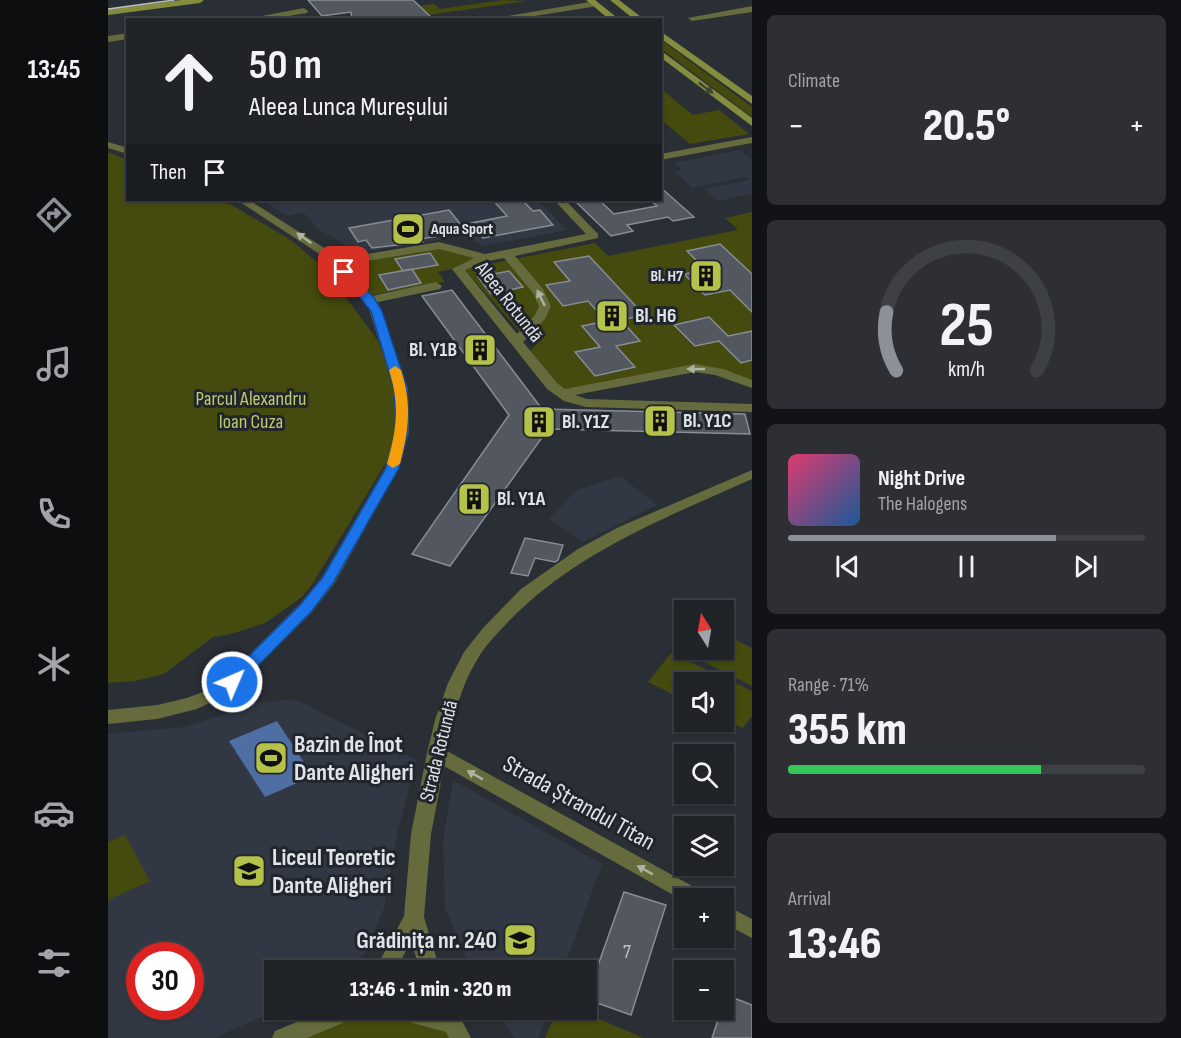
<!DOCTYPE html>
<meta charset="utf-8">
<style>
body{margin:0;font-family:"Sofia Sans Condensed",sans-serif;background:#2d2f34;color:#f1f3f6;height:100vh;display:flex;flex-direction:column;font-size:22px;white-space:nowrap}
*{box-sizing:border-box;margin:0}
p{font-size:20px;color:#a2a4a8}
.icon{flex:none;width:33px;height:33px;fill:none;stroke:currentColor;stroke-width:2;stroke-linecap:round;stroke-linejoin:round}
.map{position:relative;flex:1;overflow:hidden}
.details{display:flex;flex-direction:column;gap:15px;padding:15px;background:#121316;width:429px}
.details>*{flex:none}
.banner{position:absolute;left:18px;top:18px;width:536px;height:183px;border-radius:0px;box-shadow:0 2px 4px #0004,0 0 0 2px #3d4045;background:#202328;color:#f1f3f6;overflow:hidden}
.needle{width:39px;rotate:349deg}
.buttons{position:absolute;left:566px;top:600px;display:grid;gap:12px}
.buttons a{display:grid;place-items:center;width:60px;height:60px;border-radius:0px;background:#202328;box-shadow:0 2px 4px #0004,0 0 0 2px #3d4045;font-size:30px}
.speed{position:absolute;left:18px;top:942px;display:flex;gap:12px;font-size:30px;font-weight:700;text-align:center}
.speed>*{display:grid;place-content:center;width:78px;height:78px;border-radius:50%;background:#202328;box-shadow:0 2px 4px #0004,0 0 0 2px #3d4045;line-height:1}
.speed .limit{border:9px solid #d22;background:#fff;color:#111}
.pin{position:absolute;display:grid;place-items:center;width:51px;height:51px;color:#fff;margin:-26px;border-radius:12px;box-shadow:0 3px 9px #0006}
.me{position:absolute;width:66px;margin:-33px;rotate:45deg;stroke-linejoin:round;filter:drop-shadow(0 0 4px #0008)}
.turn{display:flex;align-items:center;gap:21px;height:126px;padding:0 24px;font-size:27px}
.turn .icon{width:78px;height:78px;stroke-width:2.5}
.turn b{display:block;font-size:42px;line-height:51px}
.then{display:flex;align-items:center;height:57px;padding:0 24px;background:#0003;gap:12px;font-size:22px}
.big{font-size:45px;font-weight:800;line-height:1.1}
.details .widget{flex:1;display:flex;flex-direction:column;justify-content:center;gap:9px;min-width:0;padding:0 21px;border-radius:9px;background:#2d2f34}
.details .dial{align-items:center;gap:0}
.dial svg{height:156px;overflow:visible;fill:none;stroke:#3d4045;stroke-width:7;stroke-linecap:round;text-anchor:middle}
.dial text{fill:#f1f3f6;stroke:none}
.song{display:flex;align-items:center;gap:18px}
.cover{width:72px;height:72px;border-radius:9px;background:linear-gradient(135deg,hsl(340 70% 55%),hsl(210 70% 35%))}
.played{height:6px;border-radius:3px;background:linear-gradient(90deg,#8c9099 75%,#3d4045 75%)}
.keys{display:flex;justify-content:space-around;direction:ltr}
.heat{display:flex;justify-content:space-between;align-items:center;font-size:33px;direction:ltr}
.charge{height:9px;border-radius:4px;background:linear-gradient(90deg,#34c759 71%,#3d4045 0)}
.trip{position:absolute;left:156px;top:960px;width:333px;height:60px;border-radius:0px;background:#202328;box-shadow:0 2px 4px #0004,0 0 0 2px #3d4045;font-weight:800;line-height:60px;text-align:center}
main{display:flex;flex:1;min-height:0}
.menu{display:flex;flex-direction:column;width:108px;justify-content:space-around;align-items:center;background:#0d0e10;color:#a2a4a8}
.menu .icon{width:42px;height:42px}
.menu .on{color:#8c9099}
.menu b{font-size:27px;color:#f1f3f6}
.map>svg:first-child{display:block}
.built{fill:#313844;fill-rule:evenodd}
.green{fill:#454a0e}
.water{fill:#4f6fa4}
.building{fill:#535860;stroke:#878d95;stroke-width:1.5}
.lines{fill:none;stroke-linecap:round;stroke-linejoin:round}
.street{fill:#656b3c;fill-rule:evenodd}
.secondary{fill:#848c3e;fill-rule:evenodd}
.tram{stroke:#b9bcc2;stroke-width:1.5}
.oneway{fill:#3f4431}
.oneway2{fill:#afb3a3}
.route{fill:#1a73e8;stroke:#114b97;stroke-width:1.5}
.slow{fill:#f59e0b}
.labels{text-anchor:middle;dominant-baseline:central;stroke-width:6;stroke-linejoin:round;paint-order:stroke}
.far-poi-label{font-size:16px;font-weight:bold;fill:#e0e3e8;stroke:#21252c;text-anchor:start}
.street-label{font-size:20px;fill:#e0e3e8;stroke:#21252c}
.poi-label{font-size:20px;font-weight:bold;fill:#e0e3e8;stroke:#21252c;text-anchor:start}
.park-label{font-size:20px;fill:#c0cb6b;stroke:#21252c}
.near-number-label{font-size:20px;fill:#bdc0c6}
.near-poi-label{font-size:24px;font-weight:bold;fill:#e0e3e8;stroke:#21252c;text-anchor:start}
.near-street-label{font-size:24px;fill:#e0e3e8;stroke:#21252c}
</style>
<main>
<nav class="menu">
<b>13:45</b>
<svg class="icon on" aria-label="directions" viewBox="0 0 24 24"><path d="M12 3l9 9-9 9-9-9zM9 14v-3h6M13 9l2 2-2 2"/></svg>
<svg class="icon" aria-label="music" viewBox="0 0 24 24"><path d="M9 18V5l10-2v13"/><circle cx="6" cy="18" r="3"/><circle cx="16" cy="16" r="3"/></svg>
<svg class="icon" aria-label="phone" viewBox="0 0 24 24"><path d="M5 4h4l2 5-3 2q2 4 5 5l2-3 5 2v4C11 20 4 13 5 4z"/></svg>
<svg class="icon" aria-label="climate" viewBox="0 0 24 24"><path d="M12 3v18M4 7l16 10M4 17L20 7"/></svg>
<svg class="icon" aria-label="car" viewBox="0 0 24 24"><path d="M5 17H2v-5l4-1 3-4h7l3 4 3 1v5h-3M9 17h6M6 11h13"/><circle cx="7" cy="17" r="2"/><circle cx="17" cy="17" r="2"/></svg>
<svg class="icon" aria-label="filters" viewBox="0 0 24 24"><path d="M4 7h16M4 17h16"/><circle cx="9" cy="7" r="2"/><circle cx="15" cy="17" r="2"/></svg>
</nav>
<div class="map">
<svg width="644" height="1038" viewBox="0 0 644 1038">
<rect width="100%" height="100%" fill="#2a2f36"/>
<path class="built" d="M632 150 644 160V194L611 201 597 189 641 180 638 177 584 188 567 172 574 170 566 163Z
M154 200H430L459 230 377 246 352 236 252 253 210 229 195 212 179 216Z
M512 476 549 505 475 542 441 519 467 491Z
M187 699 308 760 289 834 276 908 258 952 241 970H166V1010H169L106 1038H0V734L76 727 118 714 139 704ZM32 956H82V1006H32Z
M345 780 494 864 455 970H363L337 908 335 841Z
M388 1010H441L430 1038H406Z"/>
<path class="green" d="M395 0 420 1 291 19 230 20 228 18 326 4 332 9Z
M552 39 644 107V117L552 48Z
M552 88 585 115 611 110 641 134 582 144 552 119Z
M0 152 19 160 20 200H115L183 240 217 269 270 341 292 400 291 432 282 456 205 583 194 597 157 623 123 634 105 637 56 674 27 681 0 683Z
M644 212V384L602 369 454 394 418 355 437 335 426 324 415 335 356 269 487 243 500 256 630 230 617 218Z
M320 246 377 258 353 267 330 272 337 282 258 296 228 263Z
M615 634 644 648V686L569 648 576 640V650H615Z
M563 653 644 691V716L635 728 615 718V682H576V700L540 682Z
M17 835 42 881 0 900V842Z
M241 1010H290L343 1024 352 1038H175Z
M449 1010H471L535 1038H437Z"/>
<path class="water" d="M169 721 205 776 157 797 121 741Z"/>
<path class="building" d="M200 0H305L326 20H244L243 12 214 16Z
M552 187 586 217 565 221 560 217 519 225 525 231 503 236 466 200H491L506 214 549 206 542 200H552Z
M385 200H414L425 211 432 210 445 225 375 238 363 223 399 216Z
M341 210 358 231 313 239 315 242 264 248 258 240 250 242 241 228Z
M612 244 644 274V312L622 290 597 295 576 274 598 270 579 251Z
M322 253 330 265 295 271 287 259Z
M481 256 536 315 513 320 532 341 508 346 527 367 487 376 467 352 492 347 474 326 498 321 480 301 455 306 438 285 462 281 446 262Z
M304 269 313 283 280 290 271 275Z
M401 271 415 287 383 294 370 277Z
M344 290 434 409 637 414 642 434 440 429 342 566 304 554 401 415 314 296Z
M601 317 620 336 644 331V360L633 363 611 341 587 346 566 325Z
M417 538 455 545 450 560 447 562 427 558 420 576 403 573Z
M516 892 558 905 523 1015 478 999Z
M618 995 644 1005V1038H604Z"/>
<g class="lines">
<path class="street" d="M487 1 491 4 490 6 401 20H377Z
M644 6V12L584 21 580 18Z
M196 8 200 11 199 13 157 20H132Z
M20 33V39L0 42V36Z
M644 137V143L552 160V154Z
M0 142 20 148V154L0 148Z
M129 200H141L221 251 229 259 331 242 377 254 478 234 446 200H457L490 234V238L407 256 435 289 443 306 437 319 415 342 449 383 457 389 587 364 615 369 644 380V388L607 375 587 372 467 395 479 399 644 404V412L478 407 456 401 439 389 344 269 366 258 331 249 235 265 264 296 328 282 334 286 332 289 270 302 300 388 301 432 291 468 226 584 203 613 130 686 112 698 89 709 49 719 0 724V710L49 705 79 698 100 690 118 678 191 605 214 577 277 468 287 432 286 388 260 306 213 255ZM396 258 425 293 431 306 427 315 409 334 357 270 380 261Z
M644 470V479C557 518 468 552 401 621 390 633 377 645 369 660 352 687 345 720 339 751L595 892 598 898H576V901L336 766 323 834 316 917 332 970H312L303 941 288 970H267L296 916 303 834 319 753 327 720 340 683 356 652 375 628 413 589 470 549 511 527Z
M615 904 644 919V938L615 923Z
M218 1010H252L249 1017 199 1038H164L167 1031Z
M279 1010H348L363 1038H341L338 1032 282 1017Z"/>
<path class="secondary" d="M73 0H96L92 3 0 15V9Z
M478 0H487L512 20H502Z
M502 0H511L537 20H527Z
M552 31 644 96V104L552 38Z
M552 50 644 118V126L552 57Z"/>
<path class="tram" d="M0 9 66 0"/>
</g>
<defs><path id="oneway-solid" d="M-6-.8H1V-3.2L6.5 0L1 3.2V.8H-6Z" transform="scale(1.5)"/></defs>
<use class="oneway" href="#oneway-solid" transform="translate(598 88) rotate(37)"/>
<g class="oneway2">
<use href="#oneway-solid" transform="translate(196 238) rotate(-145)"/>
<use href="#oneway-solid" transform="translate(433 298) rotate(-116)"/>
<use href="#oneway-solid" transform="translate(588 369) rotate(180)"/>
<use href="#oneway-solid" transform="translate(367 775) rotate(-151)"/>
<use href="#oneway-solid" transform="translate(537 870) rotate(-151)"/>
</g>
<path class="route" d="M236 268 240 269 266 298 274 311 299 388 300 432 291 468 225 583 203 612 130 686H119L116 682 119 678 192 605 215 577 278 468 288 432 286 388 263 311 231 272Z"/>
<path class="slow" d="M287 366 293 370C304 404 301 430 292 464L285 468 279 464C289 429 292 405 281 370Z"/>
<defs>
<g id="stadium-square" transform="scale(1.725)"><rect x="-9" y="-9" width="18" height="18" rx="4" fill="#b5c249" stroke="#21252c"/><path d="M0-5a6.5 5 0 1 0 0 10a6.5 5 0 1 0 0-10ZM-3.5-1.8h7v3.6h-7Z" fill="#111"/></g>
<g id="building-square" transform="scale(1.725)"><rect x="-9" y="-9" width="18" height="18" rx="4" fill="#b5c249" stroke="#21252c"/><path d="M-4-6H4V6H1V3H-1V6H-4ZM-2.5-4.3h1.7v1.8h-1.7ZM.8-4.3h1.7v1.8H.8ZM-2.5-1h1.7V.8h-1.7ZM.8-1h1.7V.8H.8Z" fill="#111"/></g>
<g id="school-square" transform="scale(1.725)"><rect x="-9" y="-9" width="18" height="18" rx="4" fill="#b5c249" stroke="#21252c"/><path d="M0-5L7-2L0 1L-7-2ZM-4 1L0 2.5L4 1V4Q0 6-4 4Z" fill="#111"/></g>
</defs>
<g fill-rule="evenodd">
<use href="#stadium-square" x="300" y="229"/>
<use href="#building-square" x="598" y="276"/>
<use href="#building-square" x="504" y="316"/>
<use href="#building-square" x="372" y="350"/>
<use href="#building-square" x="552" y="421"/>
<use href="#building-square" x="431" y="422"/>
<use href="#building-square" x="366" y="499"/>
<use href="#stadium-square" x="163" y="758"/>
<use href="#school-square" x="141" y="871"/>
<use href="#school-square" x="412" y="940"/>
</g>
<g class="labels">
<g class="far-poi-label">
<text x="323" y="229">Aqua Sport</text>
<text x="575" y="276" text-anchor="end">Bl. H7</text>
</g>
<g class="street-label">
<text transform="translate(401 302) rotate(52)">Aleea Rotundă</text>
<text transform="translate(331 751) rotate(-76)">Strada Rotundă</text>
</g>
<g class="poi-label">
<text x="527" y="316">Bl. H6</text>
<text x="349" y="350" text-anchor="end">Bl. Y1B</text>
<text x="575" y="421">Bl. Y1C</text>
<text x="454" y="422">Bl. Y1Z</text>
<text x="389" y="499">Bl. Y1A</text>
</g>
<g class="park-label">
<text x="143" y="399">Parcul Alexandru<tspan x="143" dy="23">Ioan Cuza</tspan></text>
</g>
<g class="near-number-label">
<text x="519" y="952">7</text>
</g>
<g class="near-poi-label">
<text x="186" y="744">Bazin de Înot<tspan x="186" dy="28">Dante Aligheri</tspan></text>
<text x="164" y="857">Liceul Teoretic<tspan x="164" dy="28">Dante Aligheri</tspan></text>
<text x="389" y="940" text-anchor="end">Grădinița nr. 240</text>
</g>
<g class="near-street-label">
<text transform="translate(471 803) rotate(29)">Strada Ștrandul Titan</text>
</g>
</g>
</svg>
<div class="buttons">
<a><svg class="needle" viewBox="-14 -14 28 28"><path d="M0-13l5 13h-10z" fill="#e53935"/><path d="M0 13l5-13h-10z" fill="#a2a4a8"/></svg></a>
<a><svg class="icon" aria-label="sound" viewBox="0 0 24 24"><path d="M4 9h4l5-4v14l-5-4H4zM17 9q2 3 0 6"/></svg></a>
<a><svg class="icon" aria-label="search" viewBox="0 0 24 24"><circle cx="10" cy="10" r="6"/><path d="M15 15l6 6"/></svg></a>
<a><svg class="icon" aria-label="layers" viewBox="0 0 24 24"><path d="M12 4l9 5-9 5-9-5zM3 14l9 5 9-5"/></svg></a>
<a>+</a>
<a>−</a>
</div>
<div class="speed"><div class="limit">30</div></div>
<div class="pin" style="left:236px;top:272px;background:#d93025"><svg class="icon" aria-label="arrive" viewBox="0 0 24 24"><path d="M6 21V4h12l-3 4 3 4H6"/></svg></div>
<svg class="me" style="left:124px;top:682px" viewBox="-20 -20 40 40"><circle r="17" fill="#1a73e8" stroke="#fff" stroke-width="3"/><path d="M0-11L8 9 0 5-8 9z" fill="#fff"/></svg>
<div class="trip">13:46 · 1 min · 320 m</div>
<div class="banner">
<div class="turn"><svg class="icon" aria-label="ahead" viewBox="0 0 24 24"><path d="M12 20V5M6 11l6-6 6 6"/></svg><div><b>50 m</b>Aleea Lunca Mureșului</div></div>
<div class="then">Then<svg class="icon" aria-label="arrive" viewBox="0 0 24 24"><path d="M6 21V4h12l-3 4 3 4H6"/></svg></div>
</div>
</div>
<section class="details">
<div class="widget"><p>Climate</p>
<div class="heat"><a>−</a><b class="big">20.5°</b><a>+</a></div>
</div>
<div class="widget dial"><svg viewBox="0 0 100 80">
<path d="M14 69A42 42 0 1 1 86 69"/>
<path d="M14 69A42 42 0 0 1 9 39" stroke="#8c9099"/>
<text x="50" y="56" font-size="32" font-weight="700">25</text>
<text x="50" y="72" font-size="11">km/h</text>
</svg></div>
<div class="widget">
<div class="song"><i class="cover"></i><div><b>Night Drive</b><p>The Halogens</p></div></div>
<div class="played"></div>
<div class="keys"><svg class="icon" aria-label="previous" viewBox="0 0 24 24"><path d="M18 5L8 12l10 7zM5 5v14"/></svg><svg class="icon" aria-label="pause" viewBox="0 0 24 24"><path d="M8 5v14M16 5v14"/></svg><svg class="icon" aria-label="next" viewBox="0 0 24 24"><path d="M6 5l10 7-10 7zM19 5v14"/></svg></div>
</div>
<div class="widget"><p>Range · 71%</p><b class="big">355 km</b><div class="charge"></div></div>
<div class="widget"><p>Arrival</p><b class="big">13:46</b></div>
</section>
</main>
